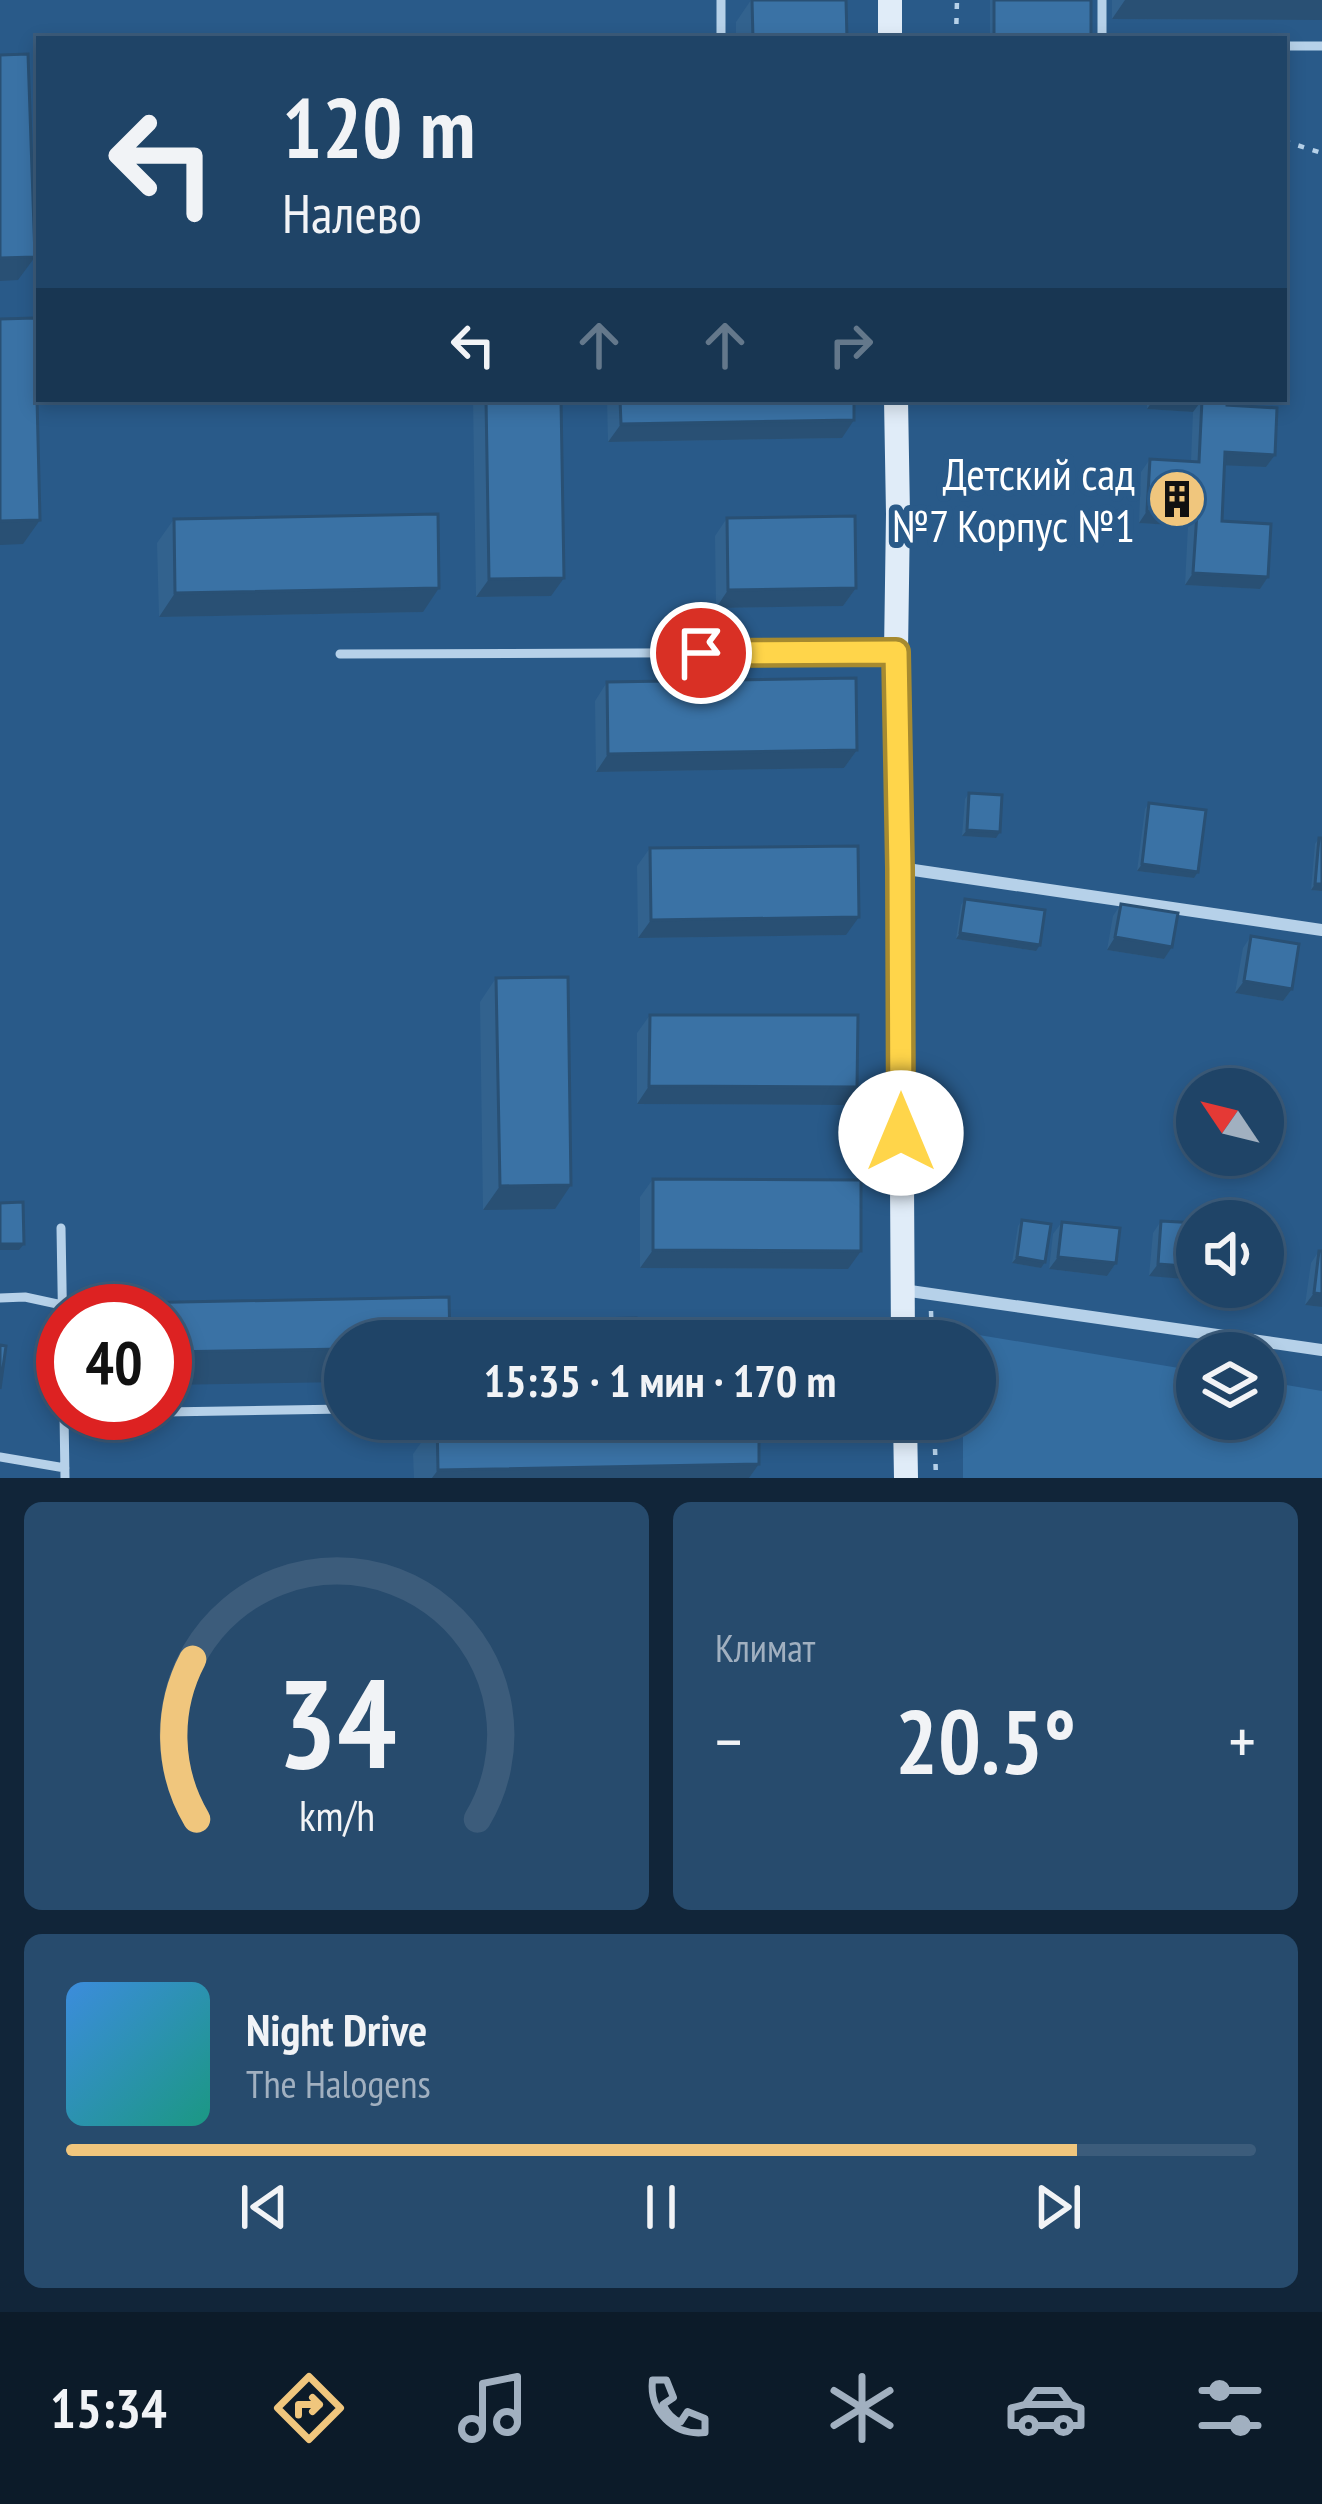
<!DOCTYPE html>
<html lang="ru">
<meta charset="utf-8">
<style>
body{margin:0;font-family:"PT Sans Narrow",sans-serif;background:#274b6d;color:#f1f3f6;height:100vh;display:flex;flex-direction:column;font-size:45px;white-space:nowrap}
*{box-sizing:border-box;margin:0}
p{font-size:39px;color:#a1b0c0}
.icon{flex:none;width:66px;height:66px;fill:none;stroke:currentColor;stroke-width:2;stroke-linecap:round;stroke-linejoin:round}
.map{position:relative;height:1478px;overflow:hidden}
.drawer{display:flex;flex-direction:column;gap:24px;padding:24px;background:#112539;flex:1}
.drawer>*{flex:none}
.banner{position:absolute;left:36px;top:36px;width:1251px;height:366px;border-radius:0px;box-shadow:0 6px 18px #0003,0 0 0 3px #3c5c7b;background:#1f4467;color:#f1f3f6;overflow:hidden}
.needle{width:78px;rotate:305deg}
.fabs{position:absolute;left:1176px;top:1068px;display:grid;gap:24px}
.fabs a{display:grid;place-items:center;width:108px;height:108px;border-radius:50%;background:#1f4467;box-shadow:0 6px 18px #0003,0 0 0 3px #3c5c7b;font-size:60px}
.speed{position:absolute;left:36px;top:1284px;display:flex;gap:24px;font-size:60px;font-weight:700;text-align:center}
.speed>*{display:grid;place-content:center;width:156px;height:156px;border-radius:50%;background:#1f4467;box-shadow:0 6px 18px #0003,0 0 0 3px #3c5c7b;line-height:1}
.speed .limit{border:18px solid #d22;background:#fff;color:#111}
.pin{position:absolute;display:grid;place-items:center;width:102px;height:102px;color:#fff;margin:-51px;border:6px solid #fff;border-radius:50%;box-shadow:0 3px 12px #0007}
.me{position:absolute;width:132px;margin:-66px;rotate:0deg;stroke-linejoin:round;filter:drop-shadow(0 0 9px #0008)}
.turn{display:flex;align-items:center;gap:42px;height:252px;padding:0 48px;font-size:54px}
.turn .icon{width:156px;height:156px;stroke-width:2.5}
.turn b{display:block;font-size:84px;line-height:102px}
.lanes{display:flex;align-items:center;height:114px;padding:0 48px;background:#0003;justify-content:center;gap:60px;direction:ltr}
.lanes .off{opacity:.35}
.big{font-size:90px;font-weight:800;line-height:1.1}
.drawer .card{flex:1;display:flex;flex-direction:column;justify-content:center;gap:18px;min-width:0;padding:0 42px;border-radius:18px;background:#274b6d}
.drawer .dial{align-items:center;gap:0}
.dial svg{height:312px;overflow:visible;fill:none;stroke:#3c5c7b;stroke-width:7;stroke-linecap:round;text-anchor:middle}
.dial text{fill:#f1f3f6;stroke:none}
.song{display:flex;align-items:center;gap:36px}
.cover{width:144px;height:144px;border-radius:18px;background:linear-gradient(135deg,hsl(210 70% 55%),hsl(170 70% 35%))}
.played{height:12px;border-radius:6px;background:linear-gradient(90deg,#f0c67d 85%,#3c5c7b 85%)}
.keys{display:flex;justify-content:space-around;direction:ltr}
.heat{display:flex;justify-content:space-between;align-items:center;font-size:66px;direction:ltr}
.drawer .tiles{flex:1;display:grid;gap:24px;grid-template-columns:1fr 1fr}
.card:last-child{grid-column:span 2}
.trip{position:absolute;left:324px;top:1320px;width:672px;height:120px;border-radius:60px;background:#1f4467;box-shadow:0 6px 18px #0003,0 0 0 3px #3c5c7b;font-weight:800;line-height:120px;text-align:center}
.menu{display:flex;height:192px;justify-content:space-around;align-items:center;background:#0c1b29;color:#a1b0c0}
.menu .icon{width:84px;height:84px}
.menu .active{color:#f0c67d}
.menu b{font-size:54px;color:#f1f3f6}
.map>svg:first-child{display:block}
.green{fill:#346da0}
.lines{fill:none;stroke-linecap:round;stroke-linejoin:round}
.path{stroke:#b6d1e9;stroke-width:4.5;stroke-dasharray:6 9;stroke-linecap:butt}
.lane{stroke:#b6d1e9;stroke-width:9}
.street{stroke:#b6d1e9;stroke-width:12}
.secondary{stroke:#e0ecf8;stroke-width:24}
.wall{fill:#32628e}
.shaded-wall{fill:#295074}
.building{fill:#3a72a5;stroke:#295074;stroke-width:3}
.route-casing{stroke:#a68a30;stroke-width:30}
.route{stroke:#ffd54a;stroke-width:21}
.labels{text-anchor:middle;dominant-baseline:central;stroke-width:12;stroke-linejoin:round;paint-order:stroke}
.poi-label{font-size:45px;fill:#fff;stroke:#295a89;text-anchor:end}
</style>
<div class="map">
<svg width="1322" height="1478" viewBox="0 0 1322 1478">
<rect width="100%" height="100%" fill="#295a89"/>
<path class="green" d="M961 1332 1197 1371V1419H1263V1381L1322 1391V1478H963V1419H975V1341H962Z"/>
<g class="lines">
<path class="path" d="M956 39 957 0
M1284 141 1322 153
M931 1311 932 1341
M934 1419 936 1478"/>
<path class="lane" d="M1102 0V39
M721 39V0
M1284 46H1322
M340 654 896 652
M61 1228 63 1343
M0 1298 25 1297 62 1305 132 1310
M165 1412 345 1409
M64 1413 65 1478
M64 1414 133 1413
M0 1457 65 1468"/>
<path class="street" d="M900 868 1322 930
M903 1290 1322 1350"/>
<path class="secondary" d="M890 39V0
M896 399 898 514 896 652 900 868 903 1341
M905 1419 906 1478"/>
</g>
<path class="wall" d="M751 0H846L847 39H736V22Z
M990 0H1091V39H990Z
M1112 0H1322V20L1112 19Z
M473 399H561L551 596 476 597Z
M607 399H854L842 438 608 442Z
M1147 399H1227V405L1275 455 1266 467 1224 465 1222 521 1268 577 1260 589 1185 585 1188 526 1139 523 1141 472 1150 459 1191 461 1193 412 1147 409Z
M727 518 856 588 843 606 716 608 715 536Z
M174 519 423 612 159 617 157 543Z
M607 682 857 750 844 768 596 772 595 701Z
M969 793 996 838 962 836 965 799Z
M1149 803 1198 872 1194 878 1137 871 1145 809Z
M1319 838H1322V891L1311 890 1315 844Z
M650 848 846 935 638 938 637 866Z
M965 899 1036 951 956 939 961 905Z
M1121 904 1172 947 1164 959 1107 950 1113 916Z
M1251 936 1292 989 1283 1001 1235 993 1243 948Z
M496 978 555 1209 483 1210 480 1002Z
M650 1015 857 1087 845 1105 637 1104V1033Z
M653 1179 848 1269 640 1268V1197Z
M1022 1220 1041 1268 1012 1263 1018 1226Z
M1161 1221 1197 1223 1149 1276 1153 1233Z
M1062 1222 1116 1263 1107 1276 1049 1269 1053 1234Z
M1319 1251 1322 1307 1305 1305 1311 1263Z
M594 1319 636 1341H590L589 1325Z
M437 1420 759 1464 749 1478H414L413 1454Z"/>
<path class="shaded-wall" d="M1125 0H1322V20L1112 19Z
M35 257 18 280 0 281V258Z
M1154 399 1202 400 1193 412 1147 409Z
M854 420 842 438 608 442 621 424Z
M1225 452 1275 455 1266 467 1216 465Z
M1147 511 1197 513 1188 526 1139 523Z
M40 520 23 544 0 545V521Z
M1193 573 1268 577 1260 589 1185 585Z
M564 578 551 596 476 597 489 579Z
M439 588 423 612 159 617 175 593Z
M856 588 843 606 716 608 728 590Z
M857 750 844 768 596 772 608 754Z
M967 830 1000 832 996 838 962 836Z
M1142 864 1198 872 1194 878 1137 871Z
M1315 884H1322V891L1311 890Z
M859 917 846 935 638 938 651 920Z
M960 933 1040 945 1036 951 956 939Z
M1115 937 1172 947 1164 959 1107 950Z
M1244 981 1292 989 1283 1001 1235 993Z
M649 1086 857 1087 845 1105 637 1104Z
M571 1185 555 1209 483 1210 500 1186Z
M0 1244H24L19 1250H0Z
M653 1250 861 1251 848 1269 640 1268Z
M1017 1257 1045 1262 1041 1268 1012 1263Z
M1058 1257 1116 1263 1107 1276 1049 1269Z
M1158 1264 1197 1267V1280L1149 1276Z
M1314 1293 1322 1294V1307L1305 1305Z
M345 1349V1382L165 1385V1352Z
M759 1464 749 1478H432L438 1470Z"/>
<path class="building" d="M752 0H846L847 39H753Z
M994 0H1091V39H994Z
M28 54 35 257 0 258V55Z
M35 318 40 520 0 521V319Z
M486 399H561L564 578 489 579Z
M620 399H854V420L621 424Z
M1192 399H1227V405L1277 408 1275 455 1225 452 1222 521 1271 524 1268 577 1193 573 1197 513 1147 511 1150 459 1199 462 1202 400Z
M438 514 439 588 175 593 174 519Z
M855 516 856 588 728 590 727 518Z
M856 678 857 750 608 754 607 682Z
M969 793 1002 795 1000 832 967 830Z
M1149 803 1206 810 1198 872 1142 864Z
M1319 838H1322V884H1315Z
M858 846 859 917 651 920 650 848Z
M965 899 1045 910 1040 945 960 933Z
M1121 904 1178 913 1172 947 1115 937Z
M1251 936 1299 944 1292 989 1244 981Z
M568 977 571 1185 500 1186 496 978Z
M650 1015H858L857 1087 649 1086Z
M653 1179 861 1180V1251L653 1250Z
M23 1202 24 1244H0V1203Z
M1022 1220 1051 1224 1045 1262 1017 1257Z
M1161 1221 1197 1223V1267L1158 1264Z
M1062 1222 1120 1228 1116 1263 1058 1257Z
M1319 1251H1322V1294L1314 1293Z
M449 1297 450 1341H345V1349L165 1352V1311H130L129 1303Z
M636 1318V1341H594V1319Z
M0 1345 6 1346 0 1389Z
M491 1419H759V1464L438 1470 437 1420Z"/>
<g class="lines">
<g class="route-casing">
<path id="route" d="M701 653 896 652 900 868 901 1133"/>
</g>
<use href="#route" class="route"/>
</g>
<defs>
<g id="building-disc" transform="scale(3)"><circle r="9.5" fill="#f0c67d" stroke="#295a89"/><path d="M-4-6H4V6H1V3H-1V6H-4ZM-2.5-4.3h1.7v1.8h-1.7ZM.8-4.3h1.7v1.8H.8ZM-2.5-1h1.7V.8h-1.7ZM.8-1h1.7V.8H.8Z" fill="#111"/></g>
</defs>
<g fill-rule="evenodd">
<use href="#building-disc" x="1177" y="499"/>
</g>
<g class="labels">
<g class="poi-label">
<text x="1135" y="473">Детский сад<tspan x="1135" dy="52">№7 Корпус №1</tspan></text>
</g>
</g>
</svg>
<div class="fabs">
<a><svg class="needle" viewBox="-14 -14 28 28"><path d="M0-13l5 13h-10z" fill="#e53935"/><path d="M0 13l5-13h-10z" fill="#a1b0c0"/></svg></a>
<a><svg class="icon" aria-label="sound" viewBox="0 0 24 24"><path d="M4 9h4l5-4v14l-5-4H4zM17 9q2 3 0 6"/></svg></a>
<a><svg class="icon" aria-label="layers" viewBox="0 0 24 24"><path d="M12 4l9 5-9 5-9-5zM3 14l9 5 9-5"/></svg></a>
</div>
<div class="speed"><div class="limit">40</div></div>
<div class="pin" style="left:701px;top:653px;background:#d93025"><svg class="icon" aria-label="arrive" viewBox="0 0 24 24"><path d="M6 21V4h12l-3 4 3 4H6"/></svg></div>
<svg class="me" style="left:901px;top:1133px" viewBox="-20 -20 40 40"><circle r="19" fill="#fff"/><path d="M0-13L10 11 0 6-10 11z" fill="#ffd54a"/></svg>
<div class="trip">15:35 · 1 мин · 170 m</div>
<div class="banner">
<div class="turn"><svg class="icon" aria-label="left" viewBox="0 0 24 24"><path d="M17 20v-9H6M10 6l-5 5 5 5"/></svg><div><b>120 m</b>Налево</div></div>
<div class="lanes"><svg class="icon" aria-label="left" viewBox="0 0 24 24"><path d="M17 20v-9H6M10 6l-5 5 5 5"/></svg><svg class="icon off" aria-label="ahead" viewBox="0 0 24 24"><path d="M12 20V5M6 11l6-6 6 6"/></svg><svg class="icon off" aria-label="ahead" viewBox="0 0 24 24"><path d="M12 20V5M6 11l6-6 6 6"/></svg><svg class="icon off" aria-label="right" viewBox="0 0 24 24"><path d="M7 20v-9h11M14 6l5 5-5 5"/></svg></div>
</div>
</div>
<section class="drawer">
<div class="tiles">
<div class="card dial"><svg viewBox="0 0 100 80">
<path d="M14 69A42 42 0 1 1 86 69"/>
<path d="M14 69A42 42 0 0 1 13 28" stroke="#f0c67d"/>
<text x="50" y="56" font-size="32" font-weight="700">34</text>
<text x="50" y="72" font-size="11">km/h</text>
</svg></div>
<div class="card"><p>Климат</p>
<div class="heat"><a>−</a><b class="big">20.5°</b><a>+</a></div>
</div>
<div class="card">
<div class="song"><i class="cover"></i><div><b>Night Drive</b><p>The Halogens</p></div></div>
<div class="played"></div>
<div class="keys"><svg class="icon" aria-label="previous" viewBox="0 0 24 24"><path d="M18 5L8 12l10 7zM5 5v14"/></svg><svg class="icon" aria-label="pause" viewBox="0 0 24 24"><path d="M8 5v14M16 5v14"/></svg><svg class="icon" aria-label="next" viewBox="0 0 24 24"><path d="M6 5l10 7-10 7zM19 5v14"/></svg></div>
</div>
</div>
</section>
<nav class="menu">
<b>15:34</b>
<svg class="icon active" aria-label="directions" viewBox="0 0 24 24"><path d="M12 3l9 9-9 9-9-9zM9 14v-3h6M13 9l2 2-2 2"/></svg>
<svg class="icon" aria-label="music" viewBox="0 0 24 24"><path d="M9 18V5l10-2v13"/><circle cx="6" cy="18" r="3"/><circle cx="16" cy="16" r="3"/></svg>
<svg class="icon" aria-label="phone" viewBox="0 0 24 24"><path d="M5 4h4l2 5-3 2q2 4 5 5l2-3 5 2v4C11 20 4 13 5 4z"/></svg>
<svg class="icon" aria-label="climate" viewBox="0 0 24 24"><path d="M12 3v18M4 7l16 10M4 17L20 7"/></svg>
<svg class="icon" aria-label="car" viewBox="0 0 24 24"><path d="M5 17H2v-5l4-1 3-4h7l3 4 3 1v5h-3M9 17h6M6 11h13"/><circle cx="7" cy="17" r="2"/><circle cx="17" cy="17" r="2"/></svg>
<svg class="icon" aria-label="filters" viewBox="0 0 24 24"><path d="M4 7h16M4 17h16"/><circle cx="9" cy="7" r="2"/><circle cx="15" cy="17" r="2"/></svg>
</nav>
